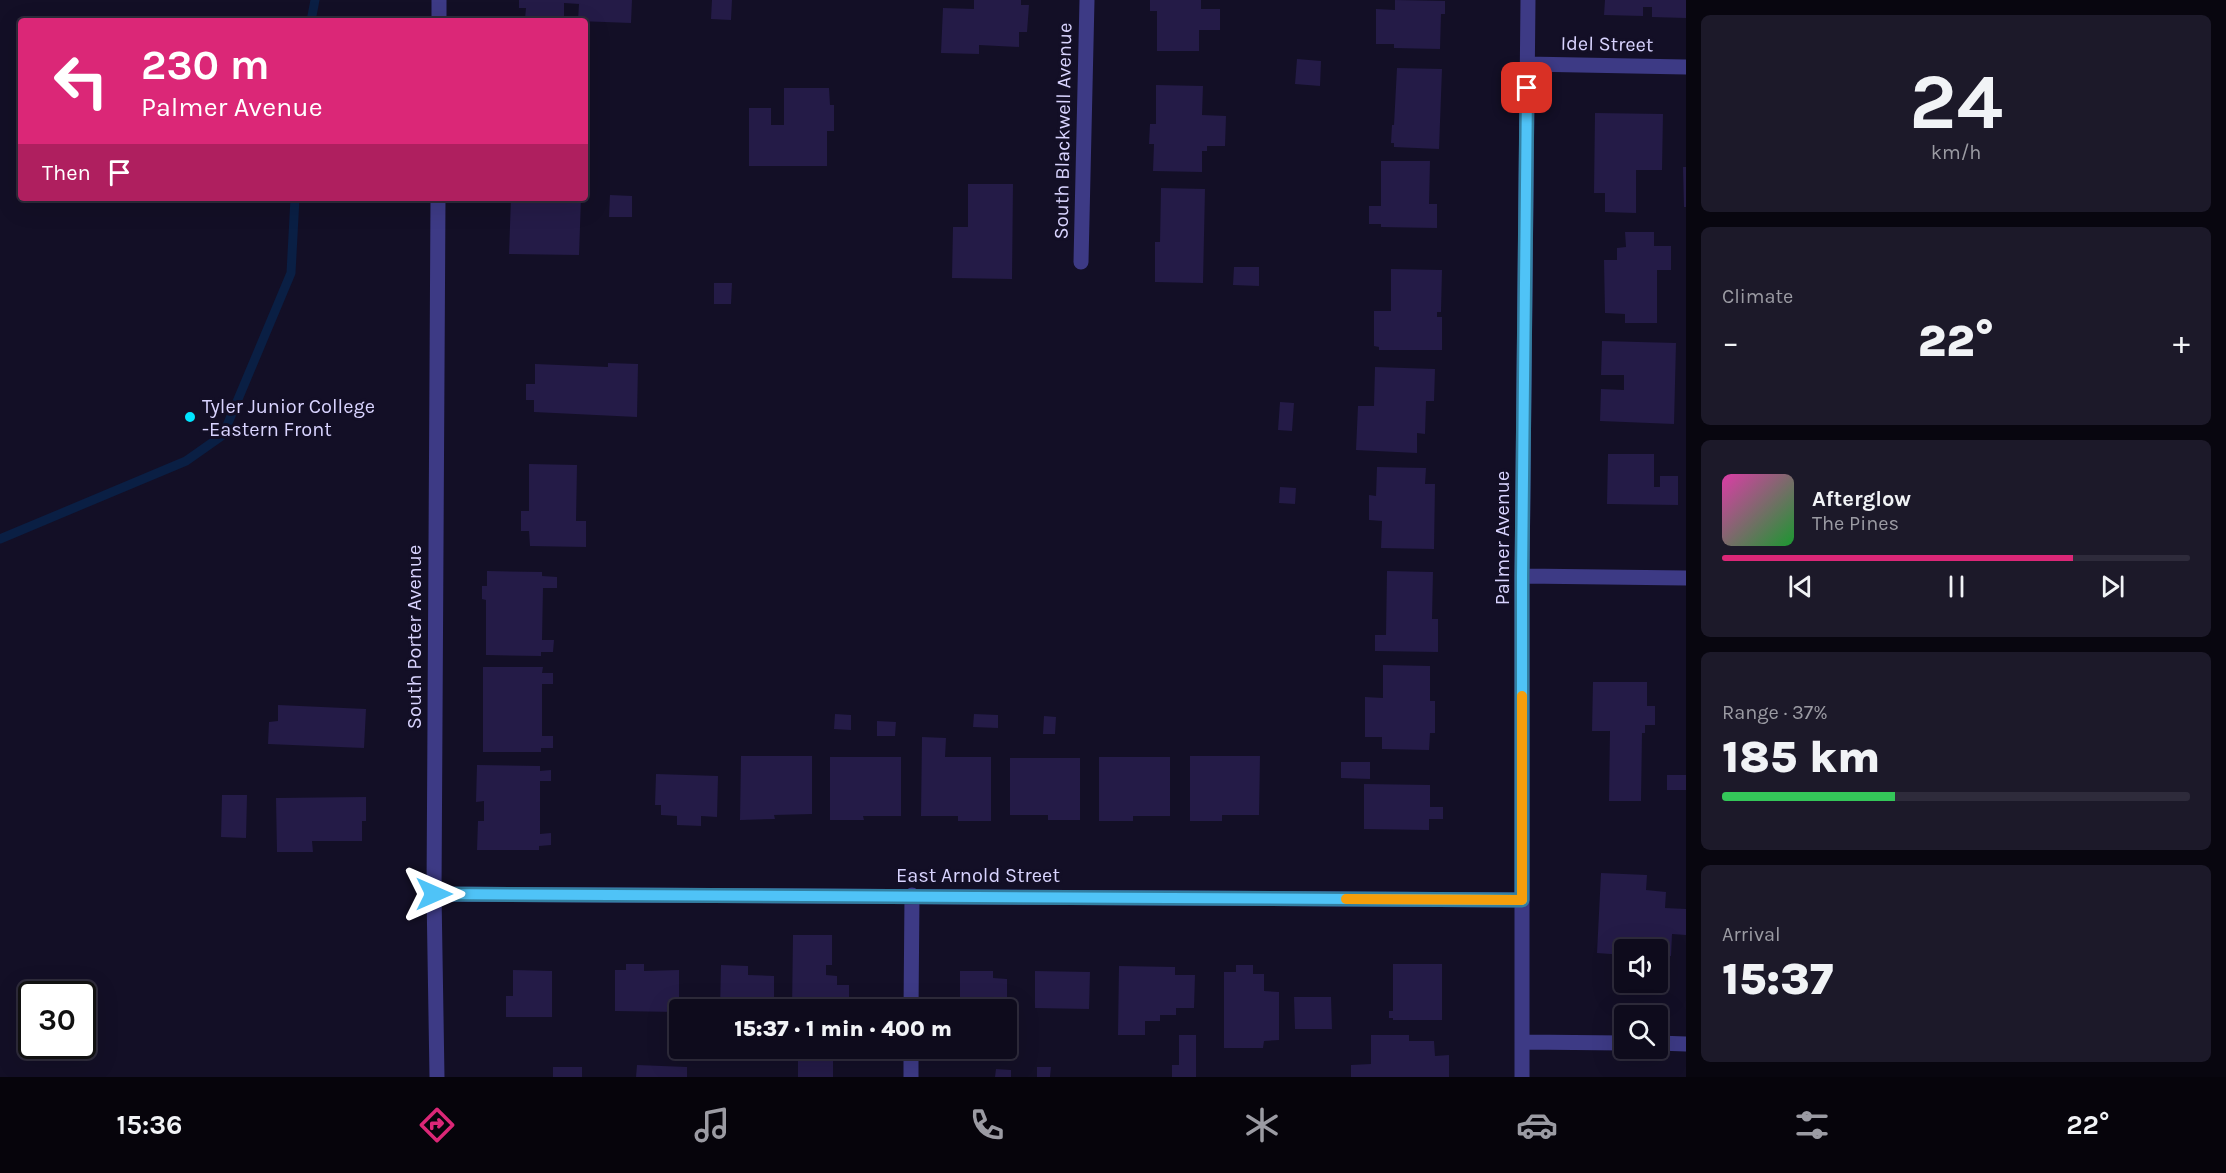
<!DOCTYPE html>
<meta charset="utf-8">
<style>
body{margin:0;font-family:Karla,sans-serif;background:#1c1929;color:#f1f3f6;height:100vh;display:flex;flex-direction:column;font-size:22px;white-space:nowrap}
*{box-sizing:border-box;margin:0}
p{font-size:20px;color:#9b9ba3}
.icon{flex:none;width:33px;height:33px;fill:none;stroke:currentColor;stroke-width:2;stroke-linecap:round;stroke-linejoin:round}
.map{position:relative;flex:1;overflow:hidden}
.drawer{display:flex;flex-direction:column;gap:15px;padding:15px;background:#08060f;width:540px}
.drawer>*{flex:none}
.hud{position:absolute;left:18px;top:18px;width:570px;height:183px;border-radius:6px;box-shadow:0 6px 24px #0002,0 0 0 2px #2e2b3b;background:#db2777;color:#fff;overflow:hidden}
.fabs{position:absolute;left:1614px;top:939px;display:grid;gap:12px}
.fabs a{display:grid;place-items:center;width:54px;height:54px;border-radius:6px;background:#0e0b1c;box-shadow:0 6px 24px #0002,0 0 0 2px #2e2b3b;font-size:30px}
.speed{position:absolute;left:18px;top:981px;display:flex;gap:12px;font-size:30px;font-weight:700;text-align:center}
.speed>*{display:grid;place-content:center;width:78px;height:78px;border-radius:50%;background:#0e0b1c;box-shadow:0 6px 24px #0002,0 0 0 2px #2e2b3b;line-height:1}
.speed .limit{border:3px solid #111;border-radius:9px;background:#fff;color:#111}
.pin{position:absolute;display:grid;place-items:center;width:51px;height:51px;color:#fff;margin:-26px;border-radius:12px;box-shadow:0 3px 9px #0006}
.me{position:absolute;width:66px;margin:-33px;rotate:90deg;stroke-linejoin:round;filter:drop-shadow(0 0 4px #0008)}
.turn{display:flex;align-items:center;gap:21px;height:126px;padding:0 24px;font-size:27px}
.turn .icon{width:78px;height:78px;stroke-width:2.5}
.turn b{display:block;font-size:42px;line-height:51px}
.then{display:flex;align-items:center;height:57px;padding:0 24px;background:#0003;gap:12px;font-size:22px}
.big{font-size:45px;font-weight:800;line-height:1.1}
.drawer .widget{flex:1;display:flex;flex-direction:column;justify-content:center;gap:9px;min-width:0;padding:0 21px;border-radius:9px;background:#1c1929}
.drawer .dial{align-items:center;gap:0}
.dial b{font-size:78px;line-height:1}
.song{display:flex;align-items:center;gap:18px}
.cover{width:72px;height:72px;border-radius:9px;background:linear-gradient(135deg,hsl(320 70% 55%),hsl(130 70% 35%))}
.played{height:6px;border-radius:3px;background:linear-gradient(90deg,#db2777 75%,#2e2b3b 75%)}
.keys{display:flex;justify-content:space-around;direction:ltr}
.heat{display:flex;justify-content:space-between;align-items:center;font-size:33px;direction:ltr}
.charge{height:9px;border-radius:4px;background:linear-gradient(90deg,#34c759 37%,#2e2b3b 0)}
.trip{position:absolute;left:669px;top:999px;width:348px;height:60px;border-radius:6px;background:#0e0b1c;box-shadow:0 6px 24px #0002,0 0 0 2px #2e2b3b;font-weight:800;line-height:60px;text-align:center}
.dock{display:flex;height:96px;justify-content:space-around;align-items:center;background:#06040b;color:#9b9ba3}
.dock .icon{width:42px;height:42px}
.dock .current{color:#db2777}
.dock b{font-size:27px;color:#f1f3f6}
main{display:flex;flex:1;min-height:0}
.map>svg:first-child{display:block}
.lines{fill:none;stroke-linecap:round;stroke-linejoin:round}
.stream{stroke:#0a1f44;stroke-width:9}
.building{fill:#241b47}
.minor{stroke:#3d3a85;stroke-width:15}
.route-casing{stroke:#337fa1;stroke-width:15}
.route{stroke:#4fc3f7;stroke-width:10}
.slow{stroke:#f59e0b;stroke-width:10}
.poi-dot{fill:#00e5ff;stroke:#130f26;stroke-width:2}
.labels{text-anchor:middle;dominant-baseline:central;stroke-width:6;stroke-linejoin:round;paint-order:stroke}
.street-label{font-size:20px;fill:#d9d4ff;stroke:#130f26}
.poi-label{font-size:20px;fill:#d9d4ff;stroke:#130f26;text-anchor:start}
</style>
<main>
<div class="map">
<svg width="1686" height="1077" viewBox="0 0 1686 1077">
<rect width="100%" height="100%" fill="#130f26"/>
<g class="lines">
<path class="stream" d="M311 21 315 0
M0 539 186 461 223 435 291 273 295 198"/>
</g>
<path class="building" d="M519 0H632L631 23 578 21 579 4 564 3V20L525 19 526 8H519Z
M712 0H732L731 20 711 19Z
M974 0H1021V5H1029L1027 32H1019V47L979 45V54L941 53 943 8 974 9Z
M1150 0H1201V9H1220V30H1199V51H1157V11H1150Z
M1395 0 1445 1V14H1441L1440 49 1394 48V44H1376V9L1395 10Z
M1605 0H1686V18L1652 17V7H1643V16L1604 15Z
M1297 59 1321 61 1320 86 1295 84Z
M1397 68 1442 69 1439 149 1394 147V143H1391L1392 125H1394Z
M1156 85 1203 86 1202 115 1226 116 1225 146H1207V151H1202V172L1153 171 1154 144H1149L1150 124H1156Z
M784 88H829L830 105H834V131H827V166H749V108H771V125H784Z
M1595 113 1663 114 1662 170H1636V213L1605 212V193H1594Z
M1381 161H1430L1429 204H1437V228L1381 227V224H1369V206H1381Z
M1683 167H1686V207H1684Z
M968 184H1013L1012 279 952 278 953 227H968Z
M1161 188 1205 189 1203 283 1155 282V242H1160Z
M610 195 632 196V217H609Z
M511 198H581L579 255 509 254Z
M1625 232H1654V246H1671V270H1657V323H1625V314L1605 313 1604 260H1617V248L1626 247Z
M1234 267H1259V286L1233 285Z
M1391 269 1442 270 1441 312H1437V317H1442V350H1379V347L1374 346V311H1391Z
M714 283H732L731 304H714Z
M1602 341 1676 343 1674 424 1600 421 1601 389 1624 390V375H1601Z
M608 363 638 364 637 417 534 412V400H526V384H535V364L608 367Z
M1375 367 1435 369 1434 401H1426L1425 434 1417 433V453L1356 450 1358 406H1374Z
M1280 402 1294 403 1292 431 1278 430Z
M1608 454H1654V487H1660V476H1678V505L1607 504Z
M529 464 577 465 576 521H586V547L530 546 529 531H521V511H529Z
M1377 467 1426 468 1425 484H1435L1434 549 1381 548 1382 521 1369 520V495L1376 496Z
M1280 487 1296 488 1295 504 1279 503Z
M487 571 542 572V576L557 577V588H543L542 640H554L553 652H541V656L486 655V600L482 599V586H487Z
M1387 571 1433 572 1432 619H1438V652L1375 651V635H1386Z
M1383 665 1430 666V701H1435V733H1430L1429 750 1382 749V737H1365V697L1383 698Z
M483 667H543L542 673H553V684H542V736H553V748H541V752H483Z
M1593 682H1647V706H1655V725H1645V733H1642L1641 801H1609L1610 731H1592Z
M278 705 366 709 364 748 268 744 269 722 278 721Z
M835 714 851 715V730L834 729Z
M974 714 998 715V728L973 727Z
M1044 716 1056 717 1055 734H1043Z
M877 721 896 722 895 736H877Z
M922 737 946 738 945 757H991V821H958V816H921Z
M741 756H812V814L774 815 775 819 740 820Z
M1190 756H1260L1259 815H1222V821H1190Z
M830 757H901V816H863L864 820H830Z
M1099 757H1170V816H1133V821H1099Z
M1010 758H1080V820H1048V815H1010Z
M1341 762H1370V779L1341 778Z
M477 765 540 766V771L551 770V781H540V834L551 833V845L539 846V850H477L478 821H484V801L476 802Z
M656 774 718 776 717 817 701 816V826L677 825V816L661 815V805H655Z
M1667 775H1686V790H1667Z
M1364 784 1430 785V807H1443V819H1429V830L1364 829Z
M222 795H247L246 838 221 837Z
M366 797V821H362V841H312L313 852H277L276 798Z
M1601 873 1647 875 1646 890 1666 892 1665 908 1686 909V935L1672 934 1671 956H1658V950H1624V955L1597 953Z
M793 935H832V965H826V975L837 976V985H849V1005H838V1010H792Z
M626 964H644V971L679 970V1012L615 1011V970H626Z
M1393 964H1442V1020H1393V1018H1389V1011H1393Z
M721 965 748 966V975L774 976V1003H763V1010H720Z
M1236 965H1253V974H1264V991L1279 992V1040L1264 1041 1263 1048H1224V972H1236Z
M1119 966 1175 967V975H1195L1194 1008H1176V1015H1160V1021H1145V1035H1118Z
M513 970 552 971V1017H506V996H513Z
M960 971H993V978L1007 979V1010H960Z
M1035 971 1090 972 1089 1009 1035 1008Z
M1294 997H1331L1332 1029H1295Z
M1179 1035H1196V1077H1172V1065H1179Z
M1371 1035H1409V1041H1434L1435 1056 1449 1055V1077H1351V1065L1371 1064Z
M798 1048H838V1051H833V1077H798Z
M637 1065 687 1067V1077H636Z
M553 1067H582V1077H553Z
M1037 1067H1051L1050 1077H1037Z
M996 1069 1011 1070V1077H995Z"/>
<g class="lines">
<path class="minor" d="M439 21V0
M1527 64 1686 67
M1081 262 1087 0
M1522 576 1686 578
M434 894 1522 900
M911 1010 912 895
M1522 1042 1624 1043
M1658 1043 1686 1044
M437 1077 434 894 438 198
M911 1077V1048
M1522 1077V576L1528 0"/>
</g>
<g class="lines">
<g class="route-casing">
<path id="route" d="M434 894 1522 900V576L1527 88"/>
</g>
<use href="#route" class="route"/>
<path class="slow" d="M1346 899 1522 900V696"/>
</g>
<circle class="poi-dot" cx="190" cy="417" r="6"/>
<g class="labels">
<g class="street-label">
<text transform="translate(1607 44) rotate(1)">Idel Street</text>
<text transform="translate(1063 131) rotate(-89)">South Blackwell Avenue</text>
<text transform="translate(1502 538) rotate(-90)">Palmer Avenue</text>
<text transform="translate(414 637) rotate(-90)">South Porter Avenue</text>
<text x="978" y="875">East Arnold Street</text>
</g>
<g class="poi-label">
<text x="202" y="406">Tyler Junior College<tspan x="202" dy="23">-Eastern Front</tspan></text>
</g>
</g>
</svg>
<div class="fabs">
<a><svg class="icon" aria-label="sound" viewBox="0 0 24 24"><path d="M4 9h4l5-4v14l-5-4H4zM17 9q2 3 0 6"/></svg></a>
<a><svg class="icon" aria-label="search" viewBox="0 0 24 24"><circle cx="10" cy="10" r="6"/><path d="M15 15l6 6"/></svg></a>
</div>
<div class="speed"><div class="limit">30</div></div>
<div class="pin" style="left:1527px;top:88px;background:#d93025"><svg class="icon" aria-label="arrive" viewBox="0 0 24 24"><path d="M6 21V4h12l-3 4 3 4H6"/></svg></div>
<svg class="me" style="left:434px;top:894px" viewBox="-20 -20 40 40"><path d="M0-17L14 15 0 8-14 15z" fill="#4fc3f7" stroke="#fff" stroke-width="4"/></svg>
<div class="trip">15:37 · 1 min · 400 m</div>
<div class="hud">
<div class="turn"><svg class="icon" aria-label="left" viewBox="0 0 24 24"><path d="M17 20v-9H6M10 6l-5 5 5 5"/></svg><div><b>230 m</b>Palmer Avenue</div></div>
<div class="then">Then<svg class="icon" aria-label="arrive" viewBox="0 0 24 24"><path d="M6 21V4h12l-3 4 3 4H6"/></svg></div>
</div>
</div>
<section class="drawer">
<div class="widget dial"><b>24</b><p>km/h</p></div>
<div class="widget"><p>Climate</p>
<div class="heat"><a>−</a><b class="big">22°</b><a>+</a></div>
</div>
<div class="widget">
<div class="song"><i class="cover"></i><div><b>Afterglow</b><p>The Pines</p></div></div>
<div class="played"></div>
<div class="keys"><svg class="icon" aria-label="previous" viewBox="0 0 24 24"><path d="M18 5L8 12l10 7zM5 5v14"/></svg><svg class="icon" aria-label="pause" viewBox="0 0 24 24"><path d="M8 5v14M16 5v14"/></svg><svg class="icon" aria-label="next" viewBox="0 0 24 24"><path d="M6 5l10 7-10 7zM19 5v14"/></svg></div>
</div>
<div class="widget"><p>Range · 37%</p><b class="big">185 km</b><div class="charge"></div></div>
<div class="widget"><p>Arrival</p><b class="big">15:37</b></div>
</section>
</main>
<nav class="dock">
<b>15:36</b>
<svg class="icon current" aria-label="directions" viewBox="0 0 24 24"><path d="M12 3l9 9-9 9-9-9zM9 14v-3h6M13 9l2 2-2 2"/></svg>
<svg class="icon" aria-label="music" viewBox="0 0 24 24"><path d="M9 18V5l10-2v13"/><circle cx="6" cy="18" r="3"/><circle cx="16" cy="16" r="3"/></svg>
<svg class="icon" aria-label="phone" viewBox="0 0 24 24"><path d="M5 4h4l2 5-3 2q2 4 5 5l2-3 5 2v4C11 20 4 13 5 4z"/></svg>
<svg class="icon" aria-label="climate" viewBox="0 0 24 24"><path d="M12 3v18M4 7l16 10M4 17L20 7"/></svg>
<svg class="icon" aria-label="car" viewBox="0 0 24 24"><path d="M5 17H2v-5l4-1 3-4h7l3 4 3 1v5h-3M9 17h6M6 11h13"/><circle cx="7" cy="17" r="2"/><circle cx="17" cy="17" r="2"/></svg>
<svg class="icon" aria-label="filters" viewBox="0 0 24 24"><path d="M4 7h16M4 17h16"/><circle cx="9" cy="7" r="2"/><circle cx="15" cy="17" r="2"/></svg>
<b>22°</b>
</nav>
